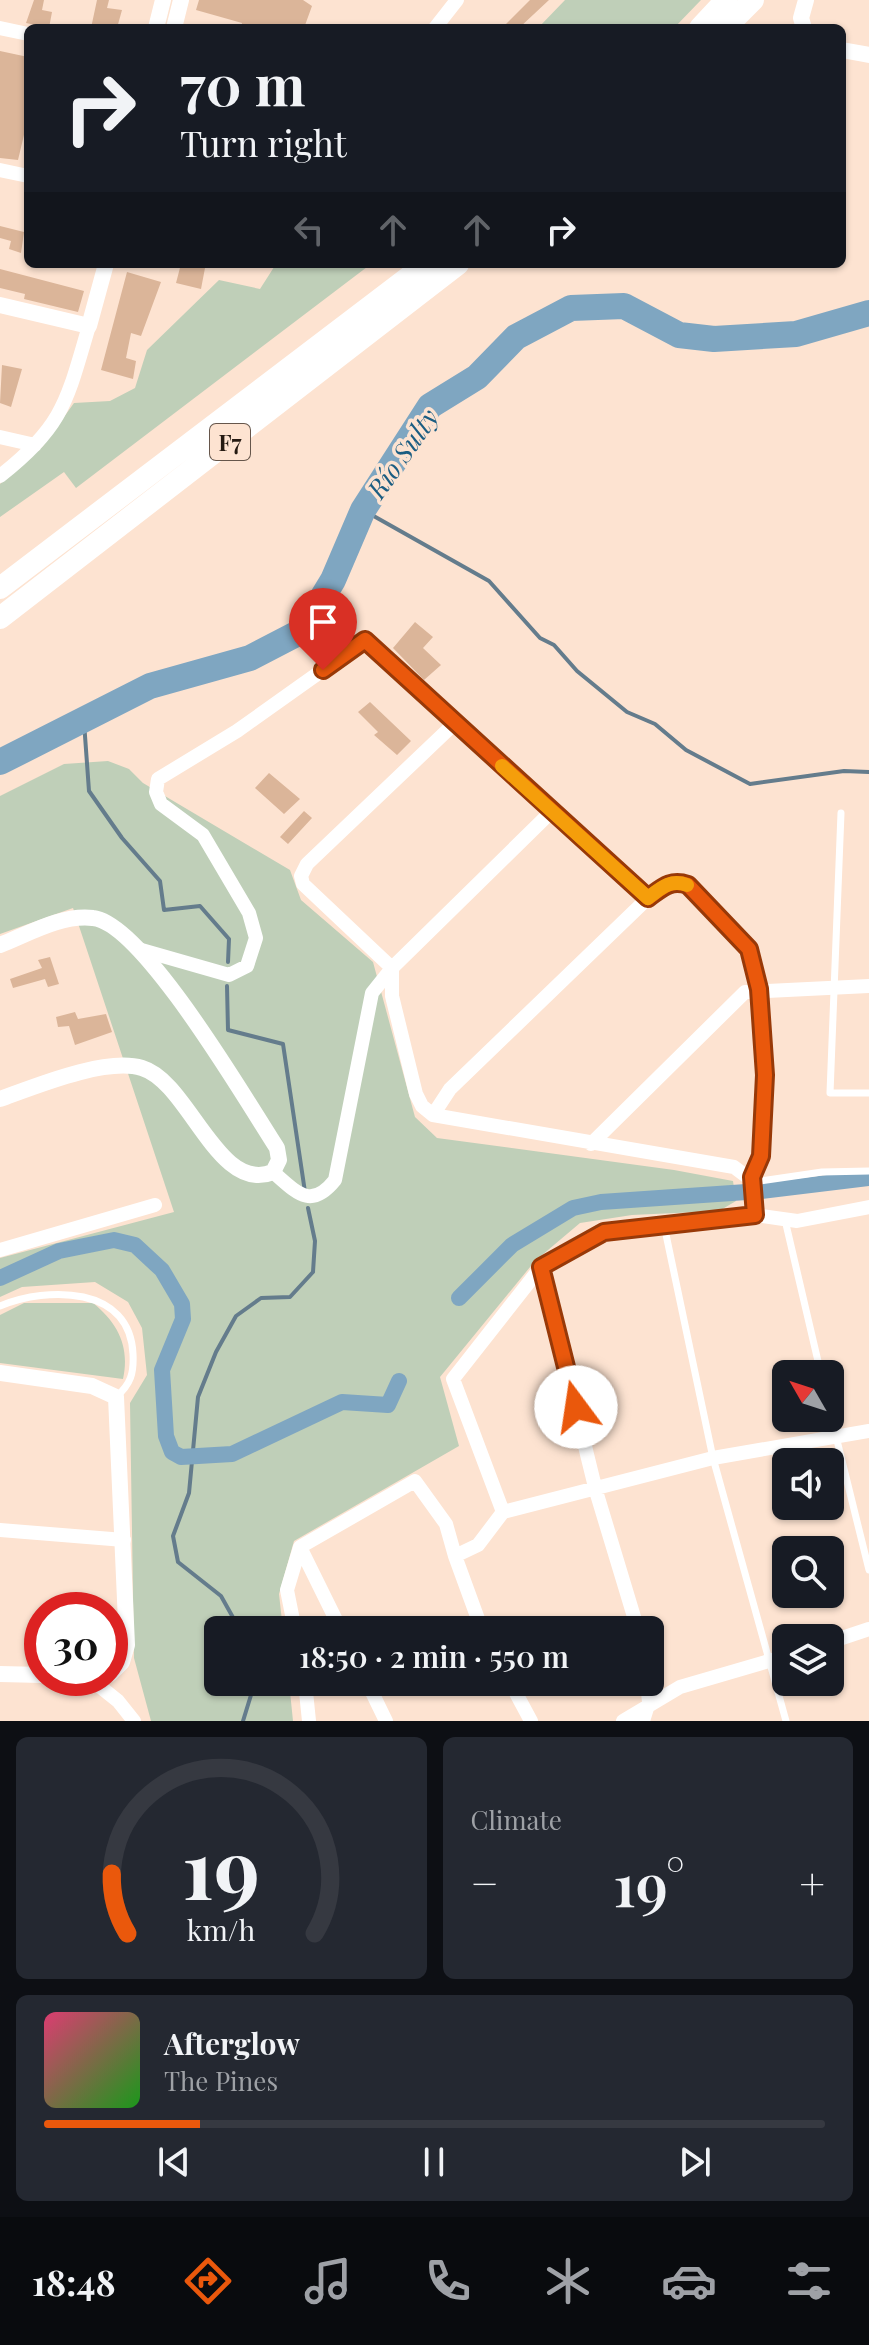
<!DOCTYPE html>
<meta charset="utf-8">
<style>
body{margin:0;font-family:"Playfair Display",serif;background:#242831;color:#f1f3f6;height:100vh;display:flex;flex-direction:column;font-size:30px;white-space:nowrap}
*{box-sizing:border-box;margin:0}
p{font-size:26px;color:#9ea1a6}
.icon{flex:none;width:44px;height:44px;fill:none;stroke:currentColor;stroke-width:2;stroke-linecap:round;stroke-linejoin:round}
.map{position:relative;height:1721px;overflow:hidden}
.side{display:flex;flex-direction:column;gap:16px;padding:16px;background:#0d0f14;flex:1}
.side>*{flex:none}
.top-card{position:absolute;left:24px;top:24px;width:822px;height:244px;border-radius:12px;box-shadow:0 2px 6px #0004;background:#171b24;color:#f1f3f6;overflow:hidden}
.needle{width:52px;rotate:309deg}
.fabs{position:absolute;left:772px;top:1360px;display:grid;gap:16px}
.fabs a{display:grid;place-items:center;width:72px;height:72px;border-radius:12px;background:#171b24;box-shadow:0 2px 6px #0004;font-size:40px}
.speed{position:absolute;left:24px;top:1592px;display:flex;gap:16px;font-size:40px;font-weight:700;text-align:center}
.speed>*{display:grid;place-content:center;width:104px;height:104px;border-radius:50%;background:#171b24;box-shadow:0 2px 6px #0004;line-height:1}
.speed .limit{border:12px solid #d22;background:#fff;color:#111}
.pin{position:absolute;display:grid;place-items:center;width:68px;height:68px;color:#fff;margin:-82px -34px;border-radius:50% 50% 50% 0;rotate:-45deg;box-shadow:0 0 8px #0007}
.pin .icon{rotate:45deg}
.me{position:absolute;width:88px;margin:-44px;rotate:346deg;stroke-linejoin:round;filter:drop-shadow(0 0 6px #0008)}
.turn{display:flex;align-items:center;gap:28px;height:168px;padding:0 24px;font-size:36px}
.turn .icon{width:104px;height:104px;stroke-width:2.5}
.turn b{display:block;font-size:56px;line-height:68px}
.lanes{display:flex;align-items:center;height:76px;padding:0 24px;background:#0003;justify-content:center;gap:40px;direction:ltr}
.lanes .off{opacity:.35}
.big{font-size:60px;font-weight:600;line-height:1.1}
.side .widget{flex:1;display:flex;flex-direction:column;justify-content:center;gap:12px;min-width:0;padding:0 28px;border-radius:12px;background:#242831}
.side .dial{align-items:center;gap:0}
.dial svg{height:208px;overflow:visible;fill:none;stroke:#363941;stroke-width:7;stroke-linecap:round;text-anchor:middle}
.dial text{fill:#f1f3f6;stroke:none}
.song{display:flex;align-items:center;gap:24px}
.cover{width:96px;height:96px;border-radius:12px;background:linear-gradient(135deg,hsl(340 70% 55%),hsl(120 70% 35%))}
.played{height:8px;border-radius:4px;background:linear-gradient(90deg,#ea580c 20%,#363941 20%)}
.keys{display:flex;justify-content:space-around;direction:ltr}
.heat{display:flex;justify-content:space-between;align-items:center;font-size:44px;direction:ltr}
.side .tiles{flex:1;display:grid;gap:16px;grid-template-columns:1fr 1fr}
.widget:last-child{grid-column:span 2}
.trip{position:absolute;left:204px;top:1616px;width:460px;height:80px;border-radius:12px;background:#171b24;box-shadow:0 2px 6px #0004;font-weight:600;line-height:80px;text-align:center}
.menu{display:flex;height:128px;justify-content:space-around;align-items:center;background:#090b0e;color:#9ea1a6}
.menu .icon{width:56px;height:56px}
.menu .current{color:#ea580c}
.menu b{font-size:36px;color:#f1f3f6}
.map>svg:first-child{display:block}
.green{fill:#bfcfb8}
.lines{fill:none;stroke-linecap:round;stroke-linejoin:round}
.stream{stroke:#647c8c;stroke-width:4}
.canal{stroke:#7fa6c1;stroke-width:16}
.river{stroke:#7fa6c1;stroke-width:26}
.building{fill:#dbb599}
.service{stroke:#fff;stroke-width:7}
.minor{stroke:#fff;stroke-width:14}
.tertiary{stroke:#fff;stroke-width:16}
.trunk{stroke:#fff;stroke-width:22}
.route-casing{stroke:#983908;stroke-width:20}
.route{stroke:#ea580c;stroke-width:14}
.slow{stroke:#f59e0b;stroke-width:14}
.labels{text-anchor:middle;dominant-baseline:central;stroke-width:7;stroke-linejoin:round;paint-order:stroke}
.shield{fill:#fde3d1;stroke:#66564b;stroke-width:2}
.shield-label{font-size:22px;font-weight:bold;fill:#251a12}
.water-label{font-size:26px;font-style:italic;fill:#1b5d82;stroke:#fde3d1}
</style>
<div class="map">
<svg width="869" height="1721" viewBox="0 0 869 1721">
<rect width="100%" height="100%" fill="#fde3d1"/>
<path class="green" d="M565 0H701L674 28H538Z
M276 264H371L76 488 64 472 0 517V484L43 446 74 403 110 401 135 388 147 350 219 280 260 289Z
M108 761 129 769 143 783 290 870 301 900 373 962 415 1117 437 1138 674 1170 733 1181 736 1201 719 1211 632 1215 580 1223 535 1261 440 1377 459 1446 294 1541 279 1594 283 1630H218V1682H289L293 1721H151L134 1658 130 1403 147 1375 142 1328 128 1302 95 1282 22 1287 0 1297V1258L174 1212 73 908 0 934V796L64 764Z
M24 1303H93C118 1323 130 1347 123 1379L0 1363V1315Z"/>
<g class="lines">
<path class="stream" d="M363 510 489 581 540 638 554 645 577 671 627 712 655 724 686 750 750 784 844 771 869 772
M84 722 89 791 122 838 160 881 164 910 200 906 229 939 228 962
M227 986 228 1030 283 1044 305 1192
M240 1630 221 1596 178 1562 173 1536 189 1493 198 1397 216 1352 236 1316 261 1298 290 1297 313 1272 315 1241 308 1208
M243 1721 255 1682"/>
<path class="canal" d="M0 1278 59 1251 114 1240 135 1245 162 1270 182 1304 183 1319 162 1370 166 1436 172 1452 181 1457 232 1454 342 1402 388 1405 399 1381
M459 1298 512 1245 573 1208 601 1202 761 1191 869 1178"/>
<path class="river" d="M0 762 150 686 250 658 302 631 333 580 363 510 430 406 477 377 516 337 571 308 624 306 679 335 714 339 796 334 869 313"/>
</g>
<path class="building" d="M34 0H44L42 10 52 12 49 28 26 23Z
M97 0H109L107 8 122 10 117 28H91Z
M199 0H303L312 6 304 28H241L242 23 196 10Z
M530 0H549L519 28H502Z
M0 51 28 57V118L18 160 0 158Z
M0 226 24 232 21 253 9 249 11 241 0 238Z
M181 264 205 268 201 289 176 283Z
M0 269 84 291 78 312 24 299 25 294 0 288Z
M127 272 161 282 141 336 131 333 126 358 136 361 133 379 101 370Z
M2 365 22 369 11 407 0 403Z
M415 622 433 637 423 648 441 665 424 680 393 648Z
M370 702 411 741 397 755 374 735 378 732 358 712Z
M269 773 300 799 284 814 255 788Z
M304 811 312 818 288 844 280 837Z
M50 957 59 984 48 987 45 979 13 988 10 979 42 968 38 960Z
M75 1012 78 1019 106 1014 112 1032 75 1045 69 1026 58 1027 56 1017Z"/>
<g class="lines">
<path class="service" d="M841 813 830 1093H869
M754 1182 822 1172 869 1171
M785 1220 821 1374
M664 1225 713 1458 786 1721
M0 1306C48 1286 130 1286 133 1354 134 1373 131 1384 116 1397
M830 1412 869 1570"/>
<path class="minor" d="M0 28 28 34
M435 28 457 0
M0 170 28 176
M0 437 35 445
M0 476C64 426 67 400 89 326
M138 949 229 975 247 966 256 938 249 913 203 835 161 804 156 792 158 779 237 731 365 640 648 898
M392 968V996L416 1094 422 1106 433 1115 734 1167 754 1182 755 1215
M392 968 303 884 301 876 307 864 455 723
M433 1115 450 1089 648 898C662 888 670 879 688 885L749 949 759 989 765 1075 761 1156 752 1177
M591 1144 745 992 869 986
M273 1172C297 1193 311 1210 335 1180L372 993 392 968 552 811
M0 1250 155 1205
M541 1267 596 1491 638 1630
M503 1512 713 1458 869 1431
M0 1530 124 1540
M300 1547 341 1630
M455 1556 482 1630
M295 1630 287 1590 300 1547 415 1481 446 1524 455 1556 478 1545 503 1512 453 1379 541 1267 604 1232 755 1215 797 1221 869 1207
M830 1642 869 1629
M93 1681 118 1701 134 1721
M305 1682 309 1721
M367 1682 386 1721
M510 1682 531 1721
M623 1721 680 1687 786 1656
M643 1721 649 1702 647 1682"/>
<path class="tertiary" d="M156 28 163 0
M174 28 181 0
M804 28 801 18 806 0
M842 50 869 55
M0 305 89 326 106 264
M0 945C28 934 62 914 93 918 143 923 247 1102 277 1148L279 1160 273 1172C218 1195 189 1082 142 1068 106 1057 36 1086 0 1099
M0 1373 92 1386 116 1397 127 1645 122 1662 110 1674
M0 1674 42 1675
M65 1678 93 1681 104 1678"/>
<path class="trunk" d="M700 28 726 0
M725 28 753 0
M0 588 426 264
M0 618 458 264"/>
</g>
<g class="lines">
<g class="route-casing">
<path id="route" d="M323 670 365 640 648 898C662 888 670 879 688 885L749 949 759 989 765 1075 761 1156 752 1177 755 1215 604 1232 541 1267 576 1407"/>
</g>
<use href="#route" class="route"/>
<path class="slow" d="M502 766 648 898C661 888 670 879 687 885"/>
</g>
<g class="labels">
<rect class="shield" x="210" y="424" width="40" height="36" rx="6"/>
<g class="shield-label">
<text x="230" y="442">F7</text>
</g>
<g class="water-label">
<text transform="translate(402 453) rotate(-55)">Río Sulty</text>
</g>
</g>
</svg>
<div class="fabs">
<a><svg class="needle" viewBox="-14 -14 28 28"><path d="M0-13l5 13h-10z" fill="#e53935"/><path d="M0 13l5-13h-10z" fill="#9ea1a6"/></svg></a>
<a><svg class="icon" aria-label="sound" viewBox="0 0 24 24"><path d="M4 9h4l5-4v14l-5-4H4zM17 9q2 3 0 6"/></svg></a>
<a><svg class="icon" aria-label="search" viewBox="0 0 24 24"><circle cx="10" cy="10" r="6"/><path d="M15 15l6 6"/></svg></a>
<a><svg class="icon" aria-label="layers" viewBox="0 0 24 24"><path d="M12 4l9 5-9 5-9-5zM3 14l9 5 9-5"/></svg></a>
</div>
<div class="speed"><div class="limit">30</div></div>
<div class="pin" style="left:323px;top:670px;background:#d93025"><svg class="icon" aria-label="arrive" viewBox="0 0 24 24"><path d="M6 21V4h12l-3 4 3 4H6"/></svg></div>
<svg class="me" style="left:576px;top:1407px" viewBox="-20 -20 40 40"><circle r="19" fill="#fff"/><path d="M0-13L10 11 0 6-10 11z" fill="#ea580c"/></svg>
<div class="trip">18:50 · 2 min · 550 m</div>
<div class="top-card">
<div class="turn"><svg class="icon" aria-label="right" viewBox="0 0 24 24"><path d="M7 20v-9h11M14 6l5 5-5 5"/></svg><div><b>70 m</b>Turn right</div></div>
<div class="lanes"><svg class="icon off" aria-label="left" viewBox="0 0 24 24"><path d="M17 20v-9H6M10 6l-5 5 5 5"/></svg><svg class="icon off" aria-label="ahead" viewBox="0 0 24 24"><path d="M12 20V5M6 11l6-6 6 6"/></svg><svg class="icon off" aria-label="ahead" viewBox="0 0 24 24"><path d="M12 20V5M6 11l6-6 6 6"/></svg><svg class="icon" aria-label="right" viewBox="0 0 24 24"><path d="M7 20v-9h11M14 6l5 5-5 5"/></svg></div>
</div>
</div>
<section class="side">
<div class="tiles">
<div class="widget dial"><svg viewBox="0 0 100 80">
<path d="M14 69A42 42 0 1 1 86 69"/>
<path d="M14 69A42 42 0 0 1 8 46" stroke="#ea580c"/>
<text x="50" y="56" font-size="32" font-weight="700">19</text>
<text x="50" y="72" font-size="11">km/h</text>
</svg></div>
<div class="widget"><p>Climate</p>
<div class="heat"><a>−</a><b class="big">19°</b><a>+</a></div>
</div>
<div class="widget">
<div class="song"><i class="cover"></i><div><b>Afterglow</b><p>The Pines</p></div></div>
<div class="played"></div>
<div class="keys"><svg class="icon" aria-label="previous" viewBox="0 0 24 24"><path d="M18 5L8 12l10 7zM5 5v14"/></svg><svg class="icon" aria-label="pause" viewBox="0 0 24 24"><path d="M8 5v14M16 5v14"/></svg><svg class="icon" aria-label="next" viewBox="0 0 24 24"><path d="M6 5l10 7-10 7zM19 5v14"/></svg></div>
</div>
</div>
</section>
<nav class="menu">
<b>18:48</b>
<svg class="icon current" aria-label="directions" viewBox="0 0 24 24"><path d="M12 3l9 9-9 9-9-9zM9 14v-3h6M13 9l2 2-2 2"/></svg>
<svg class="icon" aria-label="music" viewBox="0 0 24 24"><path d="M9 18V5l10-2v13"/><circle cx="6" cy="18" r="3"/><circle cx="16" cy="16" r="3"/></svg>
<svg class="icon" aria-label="phone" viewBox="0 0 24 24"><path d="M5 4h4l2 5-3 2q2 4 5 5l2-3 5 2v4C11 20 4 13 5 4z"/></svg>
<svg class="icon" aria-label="climate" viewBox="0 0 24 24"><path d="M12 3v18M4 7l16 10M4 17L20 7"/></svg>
<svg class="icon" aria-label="car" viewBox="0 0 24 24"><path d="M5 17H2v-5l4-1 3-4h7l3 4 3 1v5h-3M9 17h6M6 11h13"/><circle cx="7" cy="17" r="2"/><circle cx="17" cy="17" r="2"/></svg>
<svg class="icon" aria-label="filters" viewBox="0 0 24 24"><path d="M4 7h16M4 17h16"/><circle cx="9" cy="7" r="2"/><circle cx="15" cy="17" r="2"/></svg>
</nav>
